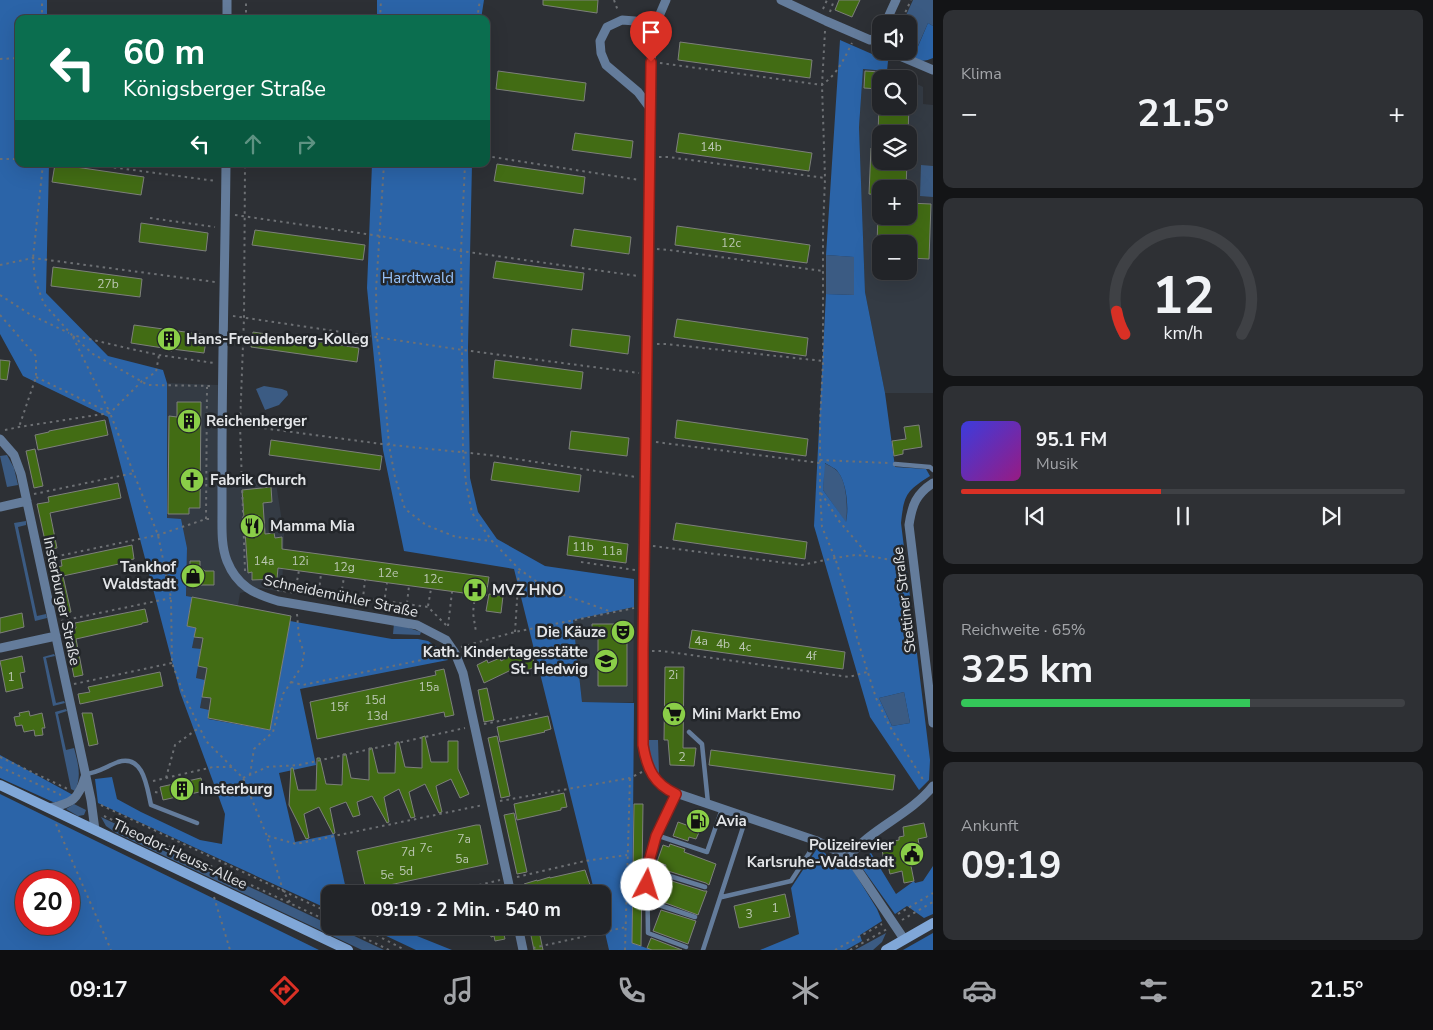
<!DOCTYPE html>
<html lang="de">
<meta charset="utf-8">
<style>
body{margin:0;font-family:"Nunito Sans",sans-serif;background:#2e3034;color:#f1f3f6;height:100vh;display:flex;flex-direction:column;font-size:19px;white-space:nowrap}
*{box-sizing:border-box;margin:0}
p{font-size:16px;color:#a2a4a8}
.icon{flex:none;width:28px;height:28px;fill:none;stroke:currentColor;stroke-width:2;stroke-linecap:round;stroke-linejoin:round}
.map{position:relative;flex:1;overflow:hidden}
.drawer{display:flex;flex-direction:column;gap:10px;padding:10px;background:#131416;width:500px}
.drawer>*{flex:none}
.banner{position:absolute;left:15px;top:15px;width:475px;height:152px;border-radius:10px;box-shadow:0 5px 20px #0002,0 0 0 1px #3f4145;background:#0b6e4f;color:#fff;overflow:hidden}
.fabs{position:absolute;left:872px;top:15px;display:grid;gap:10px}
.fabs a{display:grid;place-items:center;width:45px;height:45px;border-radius:10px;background:#222428;box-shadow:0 5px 20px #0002,0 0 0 1px #3f4145;font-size:25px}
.speed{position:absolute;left:15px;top:870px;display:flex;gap:10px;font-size:25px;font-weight:700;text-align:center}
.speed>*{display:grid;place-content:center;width:65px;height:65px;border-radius:50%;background:#222428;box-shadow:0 5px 20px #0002,0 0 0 1px #3f4145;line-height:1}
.speed .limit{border:8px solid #d22;background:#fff;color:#111}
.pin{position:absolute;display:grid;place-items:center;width:42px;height:42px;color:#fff;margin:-51px -21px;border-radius:50% 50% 50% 0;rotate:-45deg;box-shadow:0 0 5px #0007}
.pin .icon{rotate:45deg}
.me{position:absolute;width:55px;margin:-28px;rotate:5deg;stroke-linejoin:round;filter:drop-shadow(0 0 4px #0008)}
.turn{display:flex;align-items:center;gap:18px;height:105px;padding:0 25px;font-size:22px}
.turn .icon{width:65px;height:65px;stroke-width:2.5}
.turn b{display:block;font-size:35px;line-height:42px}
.lanes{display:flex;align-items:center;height:48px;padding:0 25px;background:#0003;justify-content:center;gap:25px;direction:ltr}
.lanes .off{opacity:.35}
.big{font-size:38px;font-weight:700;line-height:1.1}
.drawer .widget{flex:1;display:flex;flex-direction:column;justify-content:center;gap:8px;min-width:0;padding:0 18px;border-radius:10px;background:#2e3034}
.drawer .dial{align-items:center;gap:0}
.dial svg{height:130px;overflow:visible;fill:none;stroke:#3f4145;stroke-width:7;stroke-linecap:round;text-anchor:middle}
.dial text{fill:#f1f3f6;stroke:none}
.song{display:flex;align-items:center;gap:15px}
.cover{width:60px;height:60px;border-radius:8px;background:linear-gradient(135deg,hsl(240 70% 55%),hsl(310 70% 35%))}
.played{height:5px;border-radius:2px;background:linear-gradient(90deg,#d93025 45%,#3f4145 45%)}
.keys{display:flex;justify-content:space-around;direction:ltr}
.heat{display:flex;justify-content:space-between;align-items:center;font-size:28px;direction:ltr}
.charge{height:8px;border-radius:4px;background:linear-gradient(90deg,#34c759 65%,#3f4145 0)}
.trip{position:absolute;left:321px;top:885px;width:290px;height:50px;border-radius:10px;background:#222428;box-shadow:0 5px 20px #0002,0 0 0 1px #3f4145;font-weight:700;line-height:50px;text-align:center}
.tabs{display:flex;height:80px;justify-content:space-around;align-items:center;background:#0e0e10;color:#a2a4a8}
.tabs .icon{width:35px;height:35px}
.tabs .active{color:#d93025}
.tabs b{font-size:22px;color:#f1f3f6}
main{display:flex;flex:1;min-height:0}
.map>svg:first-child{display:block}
.built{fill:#343b44;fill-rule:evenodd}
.green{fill:#3b5b83}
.forest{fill:#2b64a8;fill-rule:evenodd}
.building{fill:#426c14;stroke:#7d807b}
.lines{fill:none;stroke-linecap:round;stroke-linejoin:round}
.path{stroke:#6d7074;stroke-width:2;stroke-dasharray:2.5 4;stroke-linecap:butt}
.lane{stroke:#647c9b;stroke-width:4.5}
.street{stroke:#647c9b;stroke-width:9}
.secondary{stroke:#80a7d8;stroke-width:10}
.route-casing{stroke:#8d1f18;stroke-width:12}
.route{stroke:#d93025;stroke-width:9}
.labels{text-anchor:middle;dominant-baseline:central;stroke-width:5;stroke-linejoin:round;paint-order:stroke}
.number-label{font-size:12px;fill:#bbc7b3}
.park-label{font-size:15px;fill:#97c3fb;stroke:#23262a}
.poi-label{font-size:15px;font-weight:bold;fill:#e3e5e8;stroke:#23262a;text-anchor:start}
.street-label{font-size:15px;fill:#e3e5e8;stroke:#23262a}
</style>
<main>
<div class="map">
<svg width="933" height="950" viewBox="0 0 933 950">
<rect width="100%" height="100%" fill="#2d3035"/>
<path class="built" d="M863 69 887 71V79H881V106H909V80L923 87V104L933 105V393H885L865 292 859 127ZM881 134H909V161H881ZM881 189H909V216H881ZM881 244H909V271H881Z
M167 383 218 385 217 482 275 477 284 534 282 592 261 588 240 593 238 605 219 602 291 616 270 730 208 718 200 708 205 680 196 678 201 650 192 648 196 628 187 626 192 597 186 596 187 548 167 518Z
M634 607 633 702H582L573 620Z"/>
<path class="green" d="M913 0H933V26L928 23 913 57 902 51H909V24H902Z
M921 165 933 166V197L920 196Z
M826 255 855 257 854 295 826 294Z
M264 386 282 389 287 391 288 395 279 405 265 410 256 389Z
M7 455 14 468 18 485 7 487 0 456Z
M824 463C828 465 835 468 838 472 847 482 848 510 846 523L823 490Z
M26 521V525L18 527 37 616 46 614 47 618 35 621 14 523Z
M394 623 421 632 420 635 393 634Z
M54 654 55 656 46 658 56 703 64 701 65 703 53 706 43 657Z
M904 692 910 723 892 726 879 698Z
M66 709 67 711 58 714 66 750 74 748C78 763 82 776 75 791L71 789 55 712Z
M648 740H658L659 774C651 764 648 753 648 740Z
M74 804 86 810 84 815 78 816 66 809Z
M101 817 303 912 330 925V926H333L384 950H362L116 833 106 826Z
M886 933 882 942 873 950H855Z"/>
<path class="forest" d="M0 0H47V19H19V164H49L46 293 108 356 163 370 167 383V518L181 519 187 548 186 596 192 597 187 626 196 628 192 648 201 649 196 678 205 680 200 708 209 710 208 719 270 730 290 621 392 639H418L428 641 441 650 448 660 300 689 316 765 279 773 295 842 334 834 347 894H330V910L98 803 95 779 112 777 117 799 141 812 200 840 222 844 225 814 180 692 108 417 23 376 0 334Z
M377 0H484L481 19H377Z
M928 23 933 26V58C927 61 918 62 913 58Z
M840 40 888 61 887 71 863 69 859 127 865 292 885 393 895 467 926 469 930 476C906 491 904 495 901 523L930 760 929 780 919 790 870 717 814 526 826 294 854 295V257L826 255ZM825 463C829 466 836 468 838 472 847 483 849 510 846 522L823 490ZM904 692 910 723 892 726 879 698Z
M372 164H472L468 347 470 478 478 512 497 539 545 566 634 579V607L573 620 582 702 634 703 632 943 652 950H609L603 924 602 894H595L514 569 404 551 383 450 367 288Z
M0 755 73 795C67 800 60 802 53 802L0 778Z
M0 794 319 950H0ZM69 881V924H26V881Z
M818 847 843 869 871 853 896 894 914 881 915 883 923 881 933 866V914L924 918 907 906 895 914 858 862 851 867 877 909 882 921 860 935 862 941 846 950H760L799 934 791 888Z
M365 926H392L452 950H416Z
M933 933V950H903Z"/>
<path class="building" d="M543 0H598L597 13 543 5Z
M839 0H860L852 17 835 10Z
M680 42 812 60 810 78 678 60Z
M498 71 586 83 584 101 496 89Z
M865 71 880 72 879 89 864 88Z
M879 106H909L908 134H878Z
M575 133 633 141 631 158 572 150Z
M679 133 812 153 809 171 676 152Z
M871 148 881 149V161H907L906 189H881V195L869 194Z
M55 164 144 177 141 195 52 182Z
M497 164 585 177 583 194 494 181Z
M909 203 931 204 929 259 909 258V244H877L878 216H909Z
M141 223 208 233 206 251 139 242Z
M677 226 810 245 807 263 675 245Z
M574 229 631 237 629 254 571 246Z
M255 230 365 245 363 260 252 245Z
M496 261 584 273 582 290 493 278Z
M53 267 142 279 140 297 51 286Z
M677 319 808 338 806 356 674 337Z
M134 325 207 335 204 353 172 349V351L163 349V348L131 343Z
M572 329 630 336 628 354 570 346Z
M253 332 359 348 357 362 251 347Z
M0 360 10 361 7 380 0 379Z
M495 360 583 372 581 389 493 378Z
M177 402H201L200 508H189V514H168L169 416 177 417Z
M105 420 108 435 38 450 35 435 49 432V431Z
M677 420 808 439 806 456 675 438Z
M919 425 922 447 903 450V454L894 456 892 441 906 439 904 427Z
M571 431 629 438 627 456 569 449Z
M271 440 382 456 380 470 269 455Z
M35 449 43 486 34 488 26 451Z
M494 462 581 475 579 492 491 480Z
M118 483 121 498 50 513 57 548 47 550 37 504 49 502 48 497Z
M271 487 272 502 263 503 265 534 274 533 275 538 282 537V549L489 577 486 596 278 568 277 579 252 580V572L248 573 242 490Z
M676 523 807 542 805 559 673 540Z
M569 536 628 544 626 563 567 555Z
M132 545 134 559 128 560V562L63 576 71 612 61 614 51 568 62 566 61 560Z
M190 561H200V566L205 571H214V585H188V566H190Z
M489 594 503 596 501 613 486 611Z
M192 597 291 616 270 730 208 718 211 698 202 697 207 668 198 666 203 638 194 637 196 628 187 626Z
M145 609 148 622 142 623V624L76 639 83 675 74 677 65 631 76 628 75 623Z
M22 613 24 627 0 633V618Z
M592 624H624V642H627V686H598V637H592Z
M692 630 845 652 843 669 689 648Z
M529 651 536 666 524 672 522 669 511 674 509 671 484 683 477 665 487 660 488 663 500 658 501 661 512 655 514 658Z
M22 656 25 672 20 673 23 688 6 692 0 661Z
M665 667H684L683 748H696L694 766 670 765 668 740H664Z
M444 669 454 715 445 717 444 712 317 739 310 702 436 675 435 671Z
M160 672 163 686 80 704 78 694 90 692 88 687Z
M487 688 494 720 484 722 478 690Z
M29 711 30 716 42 713 45 728H42L43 735 35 736 34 730 24 732 22 725 16 726 14 717 20 716 19 713Z
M82 713H92L98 744 89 746Z
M548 716 551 729 544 731 545 732 500 742 497 727Z
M425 736 431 762H448V741H458V769L469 794 460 798 451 779 436 786 442 812 439 813 425 784 409 792 415 817 411 818 399 789 384 797 389 822 387 823 372 796 357 802 360 815 353 817 346 802 330 808 335 833 333 834 319 807 304 814 309 838 306 839 289 805 291 768H293L298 790H316L317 758H320L326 784 342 785 343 754H346L351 778 369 780V748H372L378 773H395L396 742H399L405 767 422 768V737Z
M497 736 510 796 501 798 488 738Z
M711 750 895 775 893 790 709 765Z
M201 778 204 791 163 800 160 787Z
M564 793 567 807 561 808V810L517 820 514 804Z
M634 804H643L641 946 632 943Z
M514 813 527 872 517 874 504 815Z
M694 814 705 819 696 839 689 837 688 841 673 836 678 822 689 826Z
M924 823 927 837 918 839 921 854 909 856 914 881 904 883 902 871 890 874 887 861H884L881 844 899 840V837L904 836 903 827Z
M476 825H480L488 864 366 890 357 851Z
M670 844 685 849 684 852 716 864 709 885 706 883 665 870 666 865 657 862 663 845 669 847Z
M585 870 593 894H585L582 886 552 894H527L524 884 537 880V881L550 877V878Z
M662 878 704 891H707L698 915 663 902 665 898 656 895Z
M493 885 495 894H485L484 887Z
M785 894 790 917 739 928 734 906Z
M661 910 696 921 688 944 653 931Z
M489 926H502L505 939 495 941 494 936 491 937Z
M529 926H538L543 950H534Z
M651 938 682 950H652L647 948Z"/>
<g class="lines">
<path class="path" d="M614 0 618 11
M823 9 827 0
M830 12 834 0
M42 19V0
M246 19V0
M380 19 381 0
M477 19 480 0
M900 24 911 0
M825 31 822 85 825 178 823 231V361L820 422V491L822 527 835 558 846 591 857 638 876 698 889 725 924 781
M877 47 881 51
M0 59 19 58
M660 63 822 85C838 73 843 61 852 43
M486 156 640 180
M659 157H668L825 178
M0 159H19
M43 164 33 258 35 280 44 304 72 335 131 349 159 355 214 363
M88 164 216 181
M384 164 376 290 377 337 385 397 389 445 395 477 405 509 426 525 456 537 492 541
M465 164 461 251 463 452 466 483 472 513 492 541 519 569 547 589 612 612
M235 215 380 236 461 251 638 276
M150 218 215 227
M657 249 669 250 823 271
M0 265 33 258 215 282
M0 295 31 315 69 333
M0 315 36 356V377L19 427
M233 316 463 350 639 373
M73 336 93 354 148 385 213 386
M73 337 109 411
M657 344H666L823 361
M36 377 110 413 158 535 171 598 172 663 184 695 206 741 243 778 267 836 283 891 291 904
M232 424 382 444 489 455 636 477
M5 430 19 427 110 413 142 381 156 372 159 355
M656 442 820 463
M820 460 888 463
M821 493 839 521 868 555
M34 494 134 473
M206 519 207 387
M653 546 802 565 835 558 855 555 869 556 903 562
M49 558 158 535 206 519H212
M581 562 635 570
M245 571 240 425 244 318 245 164
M277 590 295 593 310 591 428 607 448 627
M295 593 299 570
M475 595 473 613 476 632
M318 598 321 574
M340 602 344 577
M407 603 409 586
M428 606 431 589
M362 607 365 580
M383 610 387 583
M61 621 171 598
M448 626 452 592
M515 632 519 569
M461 647 515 632 634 608
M652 651H662L849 677 867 672
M291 682 303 685 445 655
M74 684 172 663
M484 724 540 713
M0 757 70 790
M0 767 61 795
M250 775 254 749 273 732 283 694 302 666 304 653 299 638 297 614
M166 778 175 745 200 727
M243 778 267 767 299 765 465 728
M153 781 213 767H232
M155 792 161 793
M500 801 630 778 642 772
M101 805 330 913
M104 816 330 922
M56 824 111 950
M268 836 296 844 483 805
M517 877 585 861 627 855
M441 894 500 880
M214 897 230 950
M898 914 933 893
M902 920 933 902
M340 926 389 950
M359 926 405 950
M359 935 361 926
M533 948 626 927
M625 950 630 778
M835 950 882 924
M850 950 887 929"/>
<path class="lane" d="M895 464 930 467 933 470
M689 732 702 744 708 803
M85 774C98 773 107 766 118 762 144 754 147 788 151 805L197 823
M676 794 656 835 647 869 648 933 686 947
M656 835 707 852 722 809
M647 869 705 887
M722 897 791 881 817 841
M647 901 695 917
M703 950 746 818"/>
<path class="street" d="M227 0V19
M666 0 654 28 651 62 643 651V745C646 764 652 778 667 790L817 841 839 852 855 866 904 939
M781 0 826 21 870 40 878 37 881 31
M885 24 896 0
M893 53 933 70
M650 108 638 92 606 65 601 53 600 41 607 27 622 20 635 21 654 28
M226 164C225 262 222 361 222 459 222 477 222 495 222 512 222 528 221 546 227 561 237 586 254 594 278 601L417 625 446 640 455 653 463 673 511 894
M0 439 14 455 21 474 91 800 95 830
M933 483C916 494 912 505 909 525L933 723
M0 507 27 501
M0 648 56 636
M50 808C72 803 78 800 85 777
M847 859C870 828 909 816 933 786
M518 926 523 950"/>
<path class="secondary" d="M0 785 348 950
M886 950 933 923"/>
</g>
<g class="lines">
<g class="route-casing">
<path id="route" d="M647 885V869L656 836 676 794C654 784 647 769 643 745V651L651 62"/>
</g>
<use href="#route" class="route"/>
</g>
<defs>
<g id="building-disc" transform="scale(1.25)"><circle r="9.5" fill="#8ace48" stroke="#23262a"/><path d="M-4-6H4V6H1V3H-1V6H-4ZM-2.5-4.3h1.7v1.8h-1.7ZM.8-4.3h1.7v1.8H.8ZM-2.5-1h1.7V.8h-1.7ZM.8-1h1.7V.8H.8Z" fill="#111"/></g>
<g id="church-disc" transform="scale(1.25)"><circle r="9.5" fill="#8ace48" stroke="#23262a"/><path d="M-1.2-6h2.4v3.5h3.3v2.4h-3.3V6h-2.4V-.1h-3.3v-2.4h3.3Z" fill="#111"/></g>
<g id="restaurant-disc" transform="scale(1.25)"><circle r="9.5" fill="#8ace48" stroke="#23262a"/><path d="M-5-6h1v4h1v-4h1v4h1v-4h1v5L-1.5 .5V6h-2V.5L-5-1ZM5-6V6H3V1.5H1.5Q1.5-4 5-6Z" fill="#111"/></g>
<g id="shop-disc" transform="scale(1.25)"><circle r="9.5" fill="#8ace48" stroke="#23262a"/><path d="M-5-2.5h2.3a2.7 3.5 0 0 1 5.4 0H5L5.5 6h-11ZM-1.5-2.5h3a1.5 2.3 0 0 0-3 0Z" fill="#111"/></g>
<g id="hospital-disc" transform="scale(1.25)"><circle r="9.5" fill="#8ace48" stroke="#23262a"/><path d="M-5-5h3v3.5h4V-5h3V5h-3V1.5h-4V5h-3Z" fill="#111"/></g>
<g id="theatre-disc" transform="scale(1.25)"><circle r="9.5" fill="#8ace48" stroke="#23262a"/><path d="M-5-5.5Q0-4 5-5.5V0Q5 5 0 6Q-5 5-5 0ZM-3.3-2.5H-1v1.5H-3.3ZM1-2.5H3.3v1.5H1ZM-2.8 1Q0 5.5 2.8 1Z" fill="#111"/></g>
<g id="school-disc" transform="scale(1.25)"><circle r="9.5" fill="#8ace48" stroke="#23262a"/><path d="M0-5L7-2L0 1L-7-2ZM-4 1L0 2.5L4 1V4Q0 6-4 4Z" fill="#111"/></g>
<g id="supermarket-disc" transform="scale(1.25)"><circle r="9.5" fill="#8ace48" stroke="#23262a"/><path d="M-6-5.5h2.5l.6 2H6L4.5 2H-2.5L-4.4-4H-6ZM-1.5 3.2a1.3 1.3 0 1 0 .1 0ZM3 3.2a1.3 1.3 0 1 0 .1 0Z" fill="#111"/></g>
<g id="fuel-disc" transform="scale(1.25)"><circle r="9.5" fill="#8ace48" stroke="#23262a"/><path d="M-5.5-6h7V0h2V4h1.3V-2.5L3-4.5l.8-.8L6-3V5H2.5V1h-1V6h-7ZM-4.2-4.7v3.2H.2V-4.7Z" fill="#111"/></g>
<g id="civic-disc" transform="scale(1.25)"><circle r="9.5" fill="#8ace48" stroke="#23262a"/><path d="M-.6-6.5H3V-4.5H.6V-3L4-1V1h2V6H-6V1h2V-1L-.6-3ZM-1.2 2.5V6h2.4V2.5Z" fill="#111"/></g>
</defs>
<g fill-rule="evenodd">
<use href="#building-disc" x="169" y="339"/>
<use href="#building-disc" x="189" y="421"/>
<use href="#church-disc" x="192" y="480"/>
<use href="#restaurant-disc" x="252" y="526"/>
<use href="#shop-disc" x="193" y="576"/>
<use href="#hospital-disc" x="475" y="590"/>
<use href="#theatre-disc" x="623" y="632"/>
<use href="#school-disc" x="606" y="661"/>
<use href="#supermarket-disc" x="674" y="714"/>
<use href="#building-disc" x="182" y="789"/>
<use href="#fuel-disc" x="698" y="821"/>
<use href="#civic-disc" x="912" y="854"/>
</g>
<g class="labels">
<g class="number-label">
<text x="711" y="147">14b</text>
<text x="731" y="243">12c</text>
<text x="108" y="284">27b</text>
<text x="583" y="547">11b</text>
<text x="612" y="551">11a</text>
<text x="264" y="561">14a</text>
<text x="300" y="561">12i</text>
<text x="344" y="567">12g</text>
<text x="388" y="573">12e</text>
<text x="433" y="579">12c</text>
<text x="701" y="641">4a</text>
<text x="723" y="644">4b</text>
<text x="745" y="647">4c</text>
<text x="811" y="656">4f</text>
<text x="673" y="675">2i</text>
<text x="11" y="677">1</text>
<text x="429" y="687">15a</text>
<text x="375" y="700">15d</text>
<text x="339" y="707">15f</text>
<text x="377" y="716">13d</text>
<text x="682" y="757">2</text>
<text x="464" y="839">7a</text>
<text x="426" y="848">7c</text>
<text x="408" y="852">7d</text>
<text x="462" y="859">5a</text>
<text x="406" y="871">5d</text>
<text x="387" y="875">5e</text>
<text x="775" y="908">1</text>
<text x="749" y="914">3</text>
</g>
<g class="park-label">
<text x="418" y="278">Hardtwald</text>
</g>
<g class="poi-label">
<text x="186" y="339">Hans-Freudenberg-Kolleg</text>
<text x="206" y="421">Reichenberger</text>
<text x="210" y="480">Fabrik Church</text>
<text x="270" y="526">Mamma Mia</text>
<text x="176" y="567" text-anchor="end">Tankhof<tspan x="176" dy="17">Waldstadt</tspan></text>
<text x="492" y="590">MVZ HNO</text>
<text x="606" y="632" text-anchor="end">Die Käuze</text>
<text x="588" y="652" text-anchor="end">Kath. Kindertagesstätte<tspan x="588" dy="17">St. Hedwig</tspan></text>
<text x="692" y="714">Mini Markt Emo</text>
<text x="200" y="789">Insterburg</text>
<text x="716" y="821">Avia</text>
<text x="894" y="845" text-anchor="end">Polizeirevier<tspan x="894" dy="17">Karlsruhe-Waldstadt</tspan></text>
</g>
<g class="street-label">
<text transform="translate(341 596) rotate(12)">Schneidemühler Straße</text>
<text transform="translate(904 600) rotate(-97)">Stettiner Straße</text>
<text transform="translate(62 601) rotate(78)">Insterburger Straße</text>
<text transform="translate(180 854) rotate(25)">Theodor-Heuss-Allee</text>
</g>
</g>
</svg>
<div class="fabs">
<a><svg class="icon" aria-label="sound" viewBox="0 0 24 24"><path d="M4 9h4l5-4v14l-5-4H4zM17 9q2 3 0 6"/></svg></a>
<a><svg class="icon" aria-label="search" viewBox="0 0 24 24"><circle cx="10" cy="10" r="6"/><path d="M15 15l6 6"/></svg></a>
<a><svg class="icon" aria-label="layers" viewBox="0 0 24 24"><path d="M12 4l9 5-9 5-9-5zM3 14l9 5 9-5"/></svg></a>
<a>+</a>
<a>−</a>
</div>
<div class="speed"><div class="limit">20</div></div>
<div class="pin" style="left:651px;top:62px;background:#d93025"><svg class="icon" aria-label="arrive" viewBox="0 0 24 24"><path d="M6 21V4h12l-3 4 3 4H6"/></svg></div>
<svg class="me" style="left:647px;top:885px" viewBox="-20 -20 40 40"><circle r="19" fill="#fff"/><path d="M0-13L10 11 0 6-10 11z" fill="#d93025"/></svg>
<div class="trip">09:19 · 2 Min. · 540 m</div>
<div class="banner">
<div class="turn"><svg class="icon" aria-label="left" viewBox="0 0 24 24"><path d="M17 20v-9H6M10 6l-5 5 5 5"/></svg><div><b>60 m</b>Königsberger Straße</div></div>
<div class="lanes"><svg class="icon" aria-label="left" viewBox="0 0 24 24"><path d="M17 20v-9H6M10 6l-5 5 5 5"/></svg><svg class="icon off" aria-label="ahead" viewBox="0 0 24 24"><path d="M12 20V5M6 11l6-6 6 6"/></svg><svg class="icon off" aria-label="right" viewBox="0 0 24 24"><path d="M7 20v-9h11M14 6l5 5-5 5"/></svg></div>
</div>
</div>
<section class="drawer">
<div class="widget"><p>Klima</p>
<div class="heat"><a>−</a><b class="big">21.5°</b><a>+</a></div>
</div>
<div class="widget dial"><svg viewBox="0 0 100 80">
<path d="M14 69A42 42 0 1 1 86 69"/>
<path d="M14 69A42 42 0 0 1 9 55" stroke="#d93025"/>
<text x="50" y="56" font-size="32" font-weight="700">12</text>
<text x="50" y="72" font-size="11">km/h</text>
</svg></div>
<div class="widget">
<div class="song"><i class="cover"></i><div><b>95.1 FM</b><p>Musik</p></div></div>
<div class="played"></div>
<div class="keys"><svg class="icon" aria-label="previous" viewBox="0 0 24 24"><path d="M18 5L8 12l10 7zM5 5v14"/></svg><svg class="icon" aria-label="pause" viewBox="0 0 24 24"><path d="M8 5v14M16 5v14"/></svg><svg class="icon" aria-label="next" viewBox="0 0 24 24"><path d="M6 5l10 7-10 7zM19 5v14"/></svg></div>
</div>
<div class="widget"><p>Reichweite · 65%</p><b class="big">325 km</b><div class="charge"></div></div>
<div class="widget"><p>Ankunft</p><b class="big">09:19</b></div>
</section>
</main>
<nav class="tabs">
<b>09:17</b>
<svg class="icon active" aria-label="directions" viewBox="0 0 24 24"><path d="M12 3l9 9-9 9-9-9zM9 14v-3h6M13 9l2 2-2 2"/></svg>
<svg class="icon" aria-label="music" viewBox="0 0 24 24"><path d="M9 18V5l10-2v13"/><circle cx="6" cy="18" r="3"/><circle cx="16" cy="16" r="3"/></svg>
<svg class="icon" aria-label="phone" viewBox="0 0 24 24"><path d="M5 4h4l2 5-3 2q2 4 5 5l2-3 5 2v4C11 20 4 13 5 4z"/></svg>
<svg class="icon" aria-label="climate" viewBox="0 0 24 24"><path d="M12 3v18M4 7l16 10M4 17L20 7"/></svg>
<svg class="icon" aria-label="car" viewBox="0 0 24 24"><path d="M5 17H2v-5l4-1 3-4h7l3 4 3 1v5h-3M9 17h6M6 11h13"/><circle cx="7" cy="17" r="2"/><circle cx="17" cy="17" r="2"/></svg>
<svg class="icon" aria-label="filters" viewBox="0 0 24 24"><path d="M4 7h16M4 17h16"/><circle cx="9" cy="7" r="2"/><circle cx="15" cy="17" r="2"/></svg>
<b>21.5°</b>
</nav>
